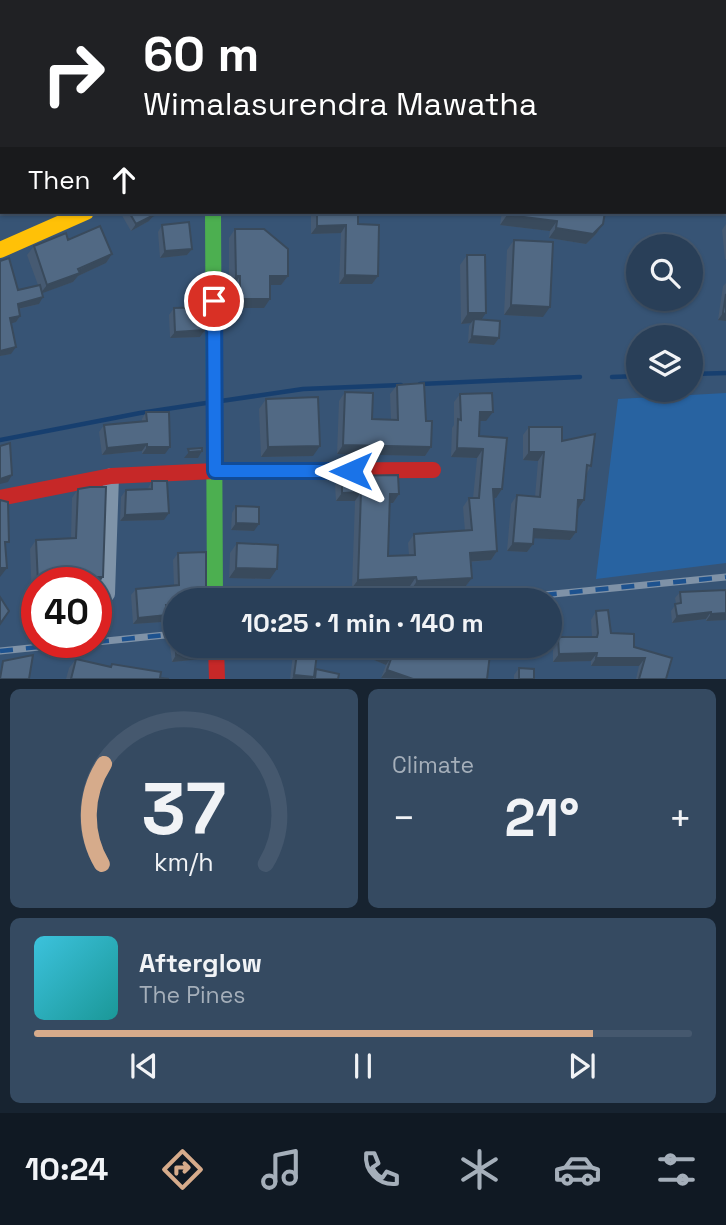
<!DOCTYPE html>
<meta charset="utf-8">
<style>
body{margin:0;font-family:"Space Grotesk",sans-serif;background:#354a61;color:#f1f3f6;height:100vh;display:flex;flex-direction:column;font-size:26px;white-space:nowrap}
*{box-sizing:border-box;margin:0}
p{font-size:23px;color:#a5afba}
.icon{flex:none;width:38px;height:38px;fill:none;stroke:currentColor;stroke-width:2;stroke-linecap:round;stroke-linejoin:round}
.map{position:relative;height:679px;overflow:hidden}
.drawer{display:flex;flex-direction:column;gap:10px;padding:10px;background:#172330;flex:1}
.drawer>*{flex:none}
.banner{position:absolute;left:0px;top:0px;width:726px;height:214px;box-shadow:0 2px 5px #0004,0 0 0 2px #45586e;background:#202124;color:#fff;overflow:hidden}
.tools{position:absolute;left:626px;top:234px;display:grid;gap:14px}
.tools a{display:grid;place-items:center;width:77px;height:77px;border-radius:50%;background:#293f58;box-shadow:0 2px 5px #0004,0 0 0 2px #45586e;font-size:35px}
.speed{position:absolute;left:21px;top:567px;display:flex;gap:14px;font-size:35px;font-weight:700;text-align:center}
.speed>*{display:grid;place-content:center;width:91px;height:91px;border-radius:50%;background:#293f58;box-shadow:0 2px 5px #0004,0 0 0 2px #45586e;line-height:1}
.speed .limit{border:10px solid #d22;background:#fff;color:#111}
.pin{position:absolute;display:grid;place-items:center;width:60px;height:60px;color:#fff;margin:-30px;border:4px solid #fff;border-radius:50%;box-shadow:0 2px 7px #0007}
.me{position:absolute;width:77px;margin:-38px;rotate:270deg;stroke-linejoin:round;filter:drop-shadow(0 0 5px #0008)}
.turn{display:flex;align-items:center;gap:24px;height:147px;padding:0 28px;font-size:32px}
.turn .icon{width:91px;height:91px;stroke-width:2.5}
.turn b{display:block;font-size:49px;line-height:60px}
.then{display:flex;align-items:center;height:66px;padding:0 28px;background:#0003;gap:14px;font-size:26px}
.big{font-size:52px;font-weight:700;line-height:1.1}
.drawer .tile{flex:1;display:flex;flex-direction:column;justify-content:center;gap:10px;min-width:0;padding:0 24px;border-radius:10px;background:#354a61}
.drawer .dial{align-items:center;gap:0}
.dial svg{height:182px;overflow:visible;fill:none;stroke:#45586e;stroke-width:7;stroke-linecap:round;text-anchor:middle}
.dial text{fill:#f1f3f6;stroke:none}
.song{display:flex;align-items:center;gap:21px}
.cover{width:84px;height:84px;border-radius:10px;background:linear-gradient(135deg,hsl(190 70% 55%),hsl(180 70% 35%))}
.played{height:7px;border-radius:4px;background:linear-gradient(90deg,#d6ab8b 85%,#45586e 85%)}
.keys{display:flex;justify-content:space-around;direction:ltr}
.heat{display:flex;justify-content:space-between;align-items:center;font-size:38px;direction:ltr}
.drawer .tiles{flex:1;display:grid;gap:10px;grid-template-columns:1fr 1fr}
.tile:last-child{grid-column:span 2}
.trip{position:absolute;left:163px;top:588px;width:399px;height:70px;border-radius:35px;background:#293f58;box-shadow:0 2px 5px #0004,0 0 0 2px #45586e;font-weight:700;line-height:70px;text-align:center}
.tab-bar{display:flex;height:112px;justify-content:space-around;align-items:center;background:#101923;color:#a5afba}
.tab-bar .icon{width:49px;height:49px}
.tab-bar .current{color:#d6ab8b}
.tab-bar b{font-size:32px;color:#f1f3f6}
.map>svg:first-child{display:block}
.green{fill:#2863a1}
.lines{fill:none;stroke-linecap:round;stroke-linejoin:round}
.stream{stroke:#173f6f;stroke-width:4.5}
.street{stroke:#7e93a8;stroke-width:16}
.fast{stroke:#4caf50;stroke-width:16}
.slow{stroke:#ffc107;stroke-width:16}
.jam{stroke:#c62828;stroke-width:16}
.rail-casing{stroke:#7f92a7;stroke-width:7}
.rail{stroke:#1d528f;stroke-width:4.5;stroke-dasharray:13;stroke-linecap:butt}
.wall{fill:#465a72}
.shaded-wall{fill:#394a5c}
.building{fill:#516984;stroke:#394a5c;stroke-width:2}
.route-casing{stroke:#114b97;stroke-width:18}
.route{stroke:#1a73e8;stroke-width:12}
</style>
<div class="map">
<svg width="726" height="679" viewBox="0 0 726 679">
<rect width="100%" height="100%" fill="#375475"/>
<path class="green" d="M726 393V563L596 579 618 399Z"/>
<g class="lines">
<path class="stream" d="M691 374 726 373
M612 377 639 376
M420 384 580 377
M221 401 303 389 401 385
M0 440 140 413 206 403"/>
<path class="street" d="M240 0V2
M107 594 111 476"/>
<path class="fast" d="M724 175 726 174
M213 212 215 600"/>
<path class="slow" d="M0 250 86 212"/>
<path class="jam" d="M0 498 111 476 215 471 433 470
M216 646 217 679"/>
<g class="rail-casing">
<path id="rail" d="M492 600 726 577
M96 642 175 634
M0 651 89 642"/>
</g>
<use href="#rail" class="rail"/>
</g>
<path class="wall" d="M726 31V138L724 137V42Z
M0 85H2V140H0Z
M120 212H152L154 215 149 221 131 231Z
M311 212H358V224L378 276 372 284H339L341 233 311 234Z
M502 212H605L603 224 596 234 586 244 549 238 550 231 500 225Z
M726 224V259H725L722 230Z
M162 225 192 249 187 255 160 258 158 232Z
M235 229 288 276 281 285H270L264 308H234V285H229V238Z
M68 240 112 254 106 263 78 276 73 282 42 293 39 304 19 309 20 316 16 322 11 323V354L0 356 18 290 38 285 27 255 34 246Z
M514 240 543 317 504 315 507 250Z
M467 255 482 319 499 338 494 345 468 343 469 326 471 323 461 324 460 265Z
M726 283V321L718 320 723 286Z
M174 308 205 330 200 337 170 338 169 315Z
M397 385 431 447 425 456 337 454 339 401 345 392 372 419 391 420 390 394Z
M460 394 486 421H480L479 436 496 498H493L497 551 491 560 471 562 472 578 465 587 411 590 410 586 352 588 355 501H336L335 485 342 476 399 494 393 503H390L388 556 409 555 408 543 414 534 465 531 463 507 469 498H473L477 458 451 457 452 428 454 425V402Z
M266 399 313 456 261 457 259 409Z
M146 412 165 454H142V451L102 455 99 432 104 425 142 421V419Z
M529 427 562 441 591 466 587 473 584 500 578 509 576 532 570 540 534 538 533 544 527 552 507 551 511 504 517 495 535 497 538 461 523 460V435Z
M152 481 164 520 120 521 121 497 126 490H147Z
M90 487H106L103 577 97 586 96 583H37V631H29V604L32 600 30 549 36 540 71 538 72 498 78 489Z
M236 506 254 531 231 530 232 513Z
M237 543 270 579 229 578 230 553Z
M206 552 167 612 162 622 133 624 131 595 136 589 174 585 173 560 178 553Z
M726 590V620L706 621V619L672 623 671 611 676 604 675 598 680 592Z
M596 611 611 633 634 647 666 679H636L639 666H591V661L553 662V645L558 637H592L591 620Z
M175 640V646H207L202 659 172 662 170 647Z
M294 646H318L315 671 338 679H290Z
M330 646H491L487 679H383L381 678 386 665 360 654 330 652Z
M76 659 110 667 112 664 160 678 169 679H66L69 668Z
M519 668 534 679H514V675Z"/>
<path class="shaded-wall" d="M192 0H207L206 2H191Z
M252 0H267L251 2Z
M574 0H607L613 2H579Z
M230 212H284L281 216Z
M154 215 149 221 131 231 136 224Z
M507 215 557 221 550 231 500 225Z
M603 224 596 234 586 244 549 238 556 228Z
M346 225 341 233 311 234 317 226Z
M192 249 187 255 160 258 165 251Z
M112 254 106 263 78 276 73 282 40 294 47 285Z
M345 275 378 276 372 284H339Z
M236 276H240L234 285H229Z
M270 276H288L281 285H264Z
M43 297 39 304 13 310 18 304Z
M240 299H270L264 308H234Z
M511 305 550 307 543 317 504 315Z
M468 313H486L479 323 474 319 471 323 461 324Z
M723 313 726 314V321L718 320Z
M20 316 16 322 6 325 10 318Z
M205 330 200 337 170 338 175 332Z
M472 336 499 338 494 345 468 343Z
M16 347 11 354 0 356V351Z
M480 412H493L486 421H474Z
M147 444 142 451 102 455 107 448Z
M343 445 431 447 425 456 337 454Z
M320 446 313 456 261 457 268 447Z
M147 447H170L165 454H142Z
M457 448 483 449 477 458 451 457Z
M202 451 198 458H184L189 452Z
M529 452H544L538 461 523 460Z
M12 475 8 482 0 484V479Z
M493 489H502L496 498H486Z
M361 492 355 501H336L342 493Z
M390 494H399L393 503H384Z
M578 500H584L578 509 572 508Z
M169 513 164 520 120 521 125 515Z
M236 523 259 524 254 531 231 530Z
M534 529 576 532 570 540 529 538Z
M513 543 533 544 527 552 507 551Z
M497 551 491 560 464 562 470 553Z
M0 568H7L0 577Z
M236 568 277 569 270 579 229 578Z
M60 577H103L97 586 96 583H56Z
M416 577 410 586 352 588 358 580Z
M472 578 465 587 411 590 417 581Z
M166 605H175V611L162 612Z
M711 612 706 619 672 623 677 616Z
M726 613V620L706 621 711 614Z
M167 615 162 622 133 624 138 618Z
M35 622H37V631H29Z
M334 646H367L392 656 386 665 360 654 330 652Z
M207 652 202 659 172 662 176 655Z
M597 653 591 661 553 662 559 654Z
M596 658H645L639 666H591Z
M387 670 413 679 381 678Z
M294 675 314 677 313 679H292Z"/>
<path class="building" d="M301 0H321V2H301Z
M404 0H441V2H404Z
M455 0H485L484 2H454Z
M607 0H630V2H613Z
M0 85H2V125L0 119Z
M724 86H726V128L724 127Z
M0 182H2V203H0Z
M129 212H152L154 215 136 224Z
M317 212H358V224L379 225 378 276 345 275 346 225 317 226Z
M508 212H605L603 224 593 234 556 228 557 221 507 215Z
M189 222 192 249 165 251 162 225Z
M100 226 112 254 78 269 80 273 47 285 34 246 66 233 68 240Z
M235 229H264L288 249V276H270V299H240V276H236Z
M514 240 553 242 550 307 511 305Z
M467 255H485L486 313H468Z
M9 258 18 290 40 285 43 297 18 304 20 316 10 318 16 347 0 351V261Z
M726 294V314L723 313Z
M205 307V330L175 332 174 308Z
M474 319 500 321 499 338 472 336Z
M424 383 426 421H432L431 447 343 445 345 392 373 393 372 419 398 420 397 385Z
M492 393 493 412H480L479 436 507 438 502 489H493L497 551 470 553 472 578 417 581 416 577 358 580 361 492 342 493V476L398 475 399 494H390L388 556 415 555 414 534 472 530 469 498H479L483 449 457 448 458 419 461 420 460 394Z
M318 397 320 446 268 447 266 399Z
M146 412H169L170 447H147V444L107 448 104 425 147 421Z
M529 427H562V441L595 434 591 466 587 465 584 500H578L576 532 534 529 533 544 513 543 517 495 540 497 544 452H529Z
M10 443 12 475 0 479V446Z
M202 448V451L189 452 188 449Z
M152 481H167L169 513 125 515 126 490 152 489Z
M90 487H106L103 577H60V583H38L36 540 76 538 78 489Z
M0 500 8 502 9 542H5L7 568H0Z
M236 506 259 507V524L236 523Z
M237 543 278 545 277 569 236 568Z
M206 552V593L208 600H175V605H166L167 615 138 618 136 589 179 585 178 553Z
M726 590V613L711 614V612L677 616 675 604 681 603 680 592Z
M35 595H37V622H35Z
M0 597 9 611 0 624Z
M608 610 611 633 634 634V647L672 658 666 679H639L645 658H596L597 653 559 654 558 637H597L598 633 596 611Z
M176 646H207V652L176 655Z
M298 646H318L314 677 294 675Z
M367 646H491L487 679H413L387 670 392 656Z
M33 655 29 679H0L3 661Z
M76 659 111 667 112 664 161 672 160 678 169 679H71Z
M519 668 534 669V679H519Z
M316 669 339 674 338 679H315Z"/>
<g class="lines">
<g class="route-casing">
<path id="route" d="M214 301 215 471H351"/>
</g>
<use href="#route" class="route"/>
</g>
</svg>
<div class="tools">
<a><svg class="icon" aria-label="search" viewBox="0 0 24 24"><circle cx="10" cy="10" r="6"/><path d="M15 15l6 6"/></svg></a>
<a><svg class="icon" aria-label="layers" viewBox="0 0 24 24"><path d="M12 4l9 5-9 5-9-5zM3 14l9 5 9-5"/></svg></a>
</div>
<div class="speed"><div class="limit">40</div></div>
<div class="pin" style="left:214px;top:301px;background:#d93025"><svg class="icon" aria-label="arrive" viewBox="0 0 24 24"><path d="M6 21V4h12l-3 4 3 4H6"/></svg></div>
<svg class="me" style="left:351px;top:471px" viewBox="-20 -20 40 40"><path d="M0-17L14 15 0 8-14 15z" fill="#1a73e8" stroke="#fff" stroke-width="4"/></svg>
<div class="trip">10:25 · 1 min · 140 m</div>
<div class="banner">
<div class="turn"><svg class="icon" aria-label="right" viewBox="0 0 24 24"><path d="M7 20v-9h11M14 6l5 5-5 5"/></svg><div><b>60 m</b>Wimalasurendra Mawatha</div></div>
<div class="then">Then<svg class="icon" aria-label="ahead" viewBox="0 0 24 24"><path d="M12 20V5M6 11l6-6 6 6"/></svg></div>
</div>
</div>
<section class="drawer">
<div class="tiles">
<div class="tile dial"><svg viewBox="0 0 100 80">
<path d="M14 69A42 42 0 1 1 86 69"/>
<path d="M14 69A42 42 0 0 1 15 25" stroke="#d6ab8b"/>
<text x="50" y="56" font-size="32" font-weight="700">37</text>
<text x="50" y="72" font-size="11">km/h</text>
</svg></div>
<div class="tile"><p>Climate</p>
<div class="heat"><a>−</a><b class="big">21°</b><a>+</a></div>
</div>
<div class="tile">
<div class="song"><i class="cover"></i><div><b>Afterglow</b><p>The Pines</p></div></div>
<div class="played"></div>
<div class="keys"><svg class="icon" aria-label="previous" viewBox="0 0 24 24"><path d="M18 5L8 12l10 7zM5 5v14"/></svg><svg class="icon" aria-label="pause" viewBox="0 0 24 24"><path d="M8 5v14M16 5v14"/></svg><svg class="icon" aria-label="next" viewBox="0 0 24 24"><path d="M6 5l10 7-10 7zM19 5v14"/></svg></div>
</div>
</div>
</section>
<nav class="tab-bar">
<b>10:24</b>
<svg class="icon current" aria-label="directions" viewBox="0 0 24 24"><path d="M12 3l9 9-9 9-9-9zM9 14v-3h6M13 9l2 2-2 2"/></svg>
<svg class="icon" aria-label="music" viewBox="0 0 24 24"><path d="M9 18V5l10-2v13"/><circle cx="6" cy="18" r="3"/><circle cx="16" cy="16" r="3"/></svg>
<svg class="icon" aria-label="phone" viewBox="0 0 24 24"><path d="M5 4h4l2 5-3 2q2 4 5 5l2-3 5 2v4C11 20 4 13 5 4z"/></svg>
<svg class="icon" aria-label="climate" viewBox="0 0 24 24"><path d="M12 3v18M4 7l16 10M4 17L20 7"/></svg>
<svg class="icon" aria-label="car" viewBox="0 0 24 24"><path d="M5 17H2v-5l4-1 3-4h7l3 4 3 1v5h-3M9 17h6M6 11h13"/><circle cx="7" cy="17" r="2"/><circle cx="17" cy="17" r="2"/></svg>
<svg class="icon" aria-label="filters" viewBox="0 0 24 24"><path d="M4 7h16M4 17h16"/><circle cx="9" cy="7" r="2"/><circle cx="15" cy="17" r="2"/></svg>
</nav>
